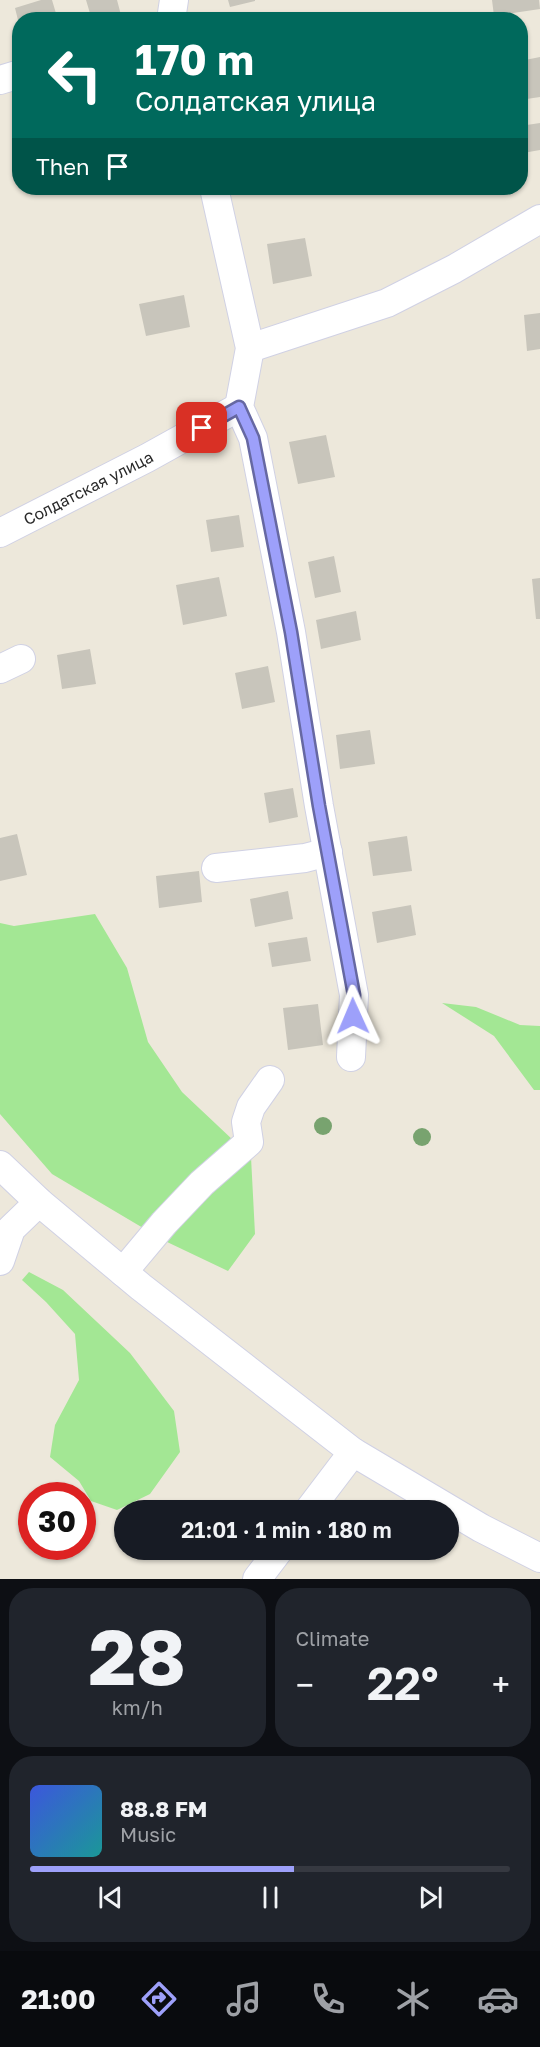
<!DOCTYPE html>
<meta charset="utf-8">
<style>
body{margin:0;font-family:"Golos Text",sans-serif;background:#20242c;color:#f1f3f6;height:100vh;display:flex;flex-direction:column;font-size:22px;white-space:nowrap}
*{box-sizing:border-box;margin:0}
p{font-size:20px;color:#9ea1a6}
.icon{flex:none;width:33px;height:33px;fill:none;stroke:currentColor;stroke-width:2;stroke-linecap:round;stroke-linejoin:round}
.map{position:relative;height:1579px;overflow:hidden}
.drawer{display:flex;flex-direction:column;gap:9px;padding:9px;background:#0d0f14;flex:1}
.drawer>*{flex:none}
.banner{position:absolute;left:12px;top:12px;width:516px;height:183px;border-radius:24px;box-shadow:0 2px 4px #0004;background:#00695c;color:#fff;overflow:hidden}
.speed{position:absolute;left:18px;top:1482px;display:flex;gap:12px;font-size:30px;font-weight:700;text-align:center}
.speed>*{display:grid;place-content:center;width:78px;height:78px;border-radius:50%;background:#171b24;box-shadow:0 2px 4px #0004;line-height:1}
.speed .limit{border:9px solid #d22;background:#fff;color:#111}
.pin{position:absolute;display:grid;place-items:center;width:51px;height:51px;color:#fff;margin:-26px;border-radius:12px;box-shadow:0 3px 9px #0006}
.me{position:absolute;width:66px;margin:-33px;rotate:359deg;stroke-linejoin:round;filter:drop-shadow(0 0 4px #0008)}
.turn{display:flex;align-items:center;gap:21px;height:126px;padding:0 24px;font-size:27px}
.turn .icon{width:78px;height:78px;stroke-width:2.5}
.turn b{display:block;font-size:42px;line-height:51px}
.then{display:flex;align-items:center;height:57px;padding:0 24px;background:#0003;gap:12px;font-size:22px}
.big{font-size:45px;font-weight:600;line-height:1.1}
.drawer .card{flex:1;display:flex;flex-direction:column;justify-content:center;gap:9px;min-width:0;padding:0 21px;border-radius:24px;background:#20242c}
.drawer .dial{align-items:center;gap:0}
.dial b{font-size:78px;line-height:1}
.song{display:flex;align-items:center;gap:18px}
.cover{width:72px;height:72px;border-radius:9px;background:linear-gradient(135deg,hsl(230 70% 55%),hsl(180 70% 35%))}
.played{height:6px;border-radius:3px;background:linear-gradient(90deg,#9da0fa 55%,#363941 55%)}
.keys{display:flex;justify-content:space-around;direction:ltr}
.heat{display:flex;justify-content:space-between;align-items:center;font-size:33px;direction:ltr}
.drawer .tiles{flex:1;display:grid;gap:9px;grid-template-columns:1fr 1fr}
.card:last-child{grid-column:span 2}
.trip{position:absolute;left:114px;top:1500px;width:345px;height:60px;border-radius:30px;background:#171b24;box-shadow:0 2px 4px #0004;font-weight:600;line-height:60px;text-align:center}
.tab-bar{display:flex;height:96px;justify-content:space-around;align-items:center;background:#090b0e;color:#9ea1a6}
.tab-bar .icon{width:42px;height:42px}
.tab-bar .current{color:#9da0fa}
.tab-bar b{font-size:27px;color:#f1f3f6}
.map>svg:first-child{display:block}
.green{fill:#a3e794}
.building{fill:#c8c5bb}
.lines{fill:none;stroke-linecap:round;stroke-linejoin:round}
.minor-casing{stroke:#d0d1e4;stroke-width:30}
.minor{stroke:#fff;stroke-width:28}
.tree{fill:#78a36f}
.route-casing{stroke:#6668a2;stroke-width:15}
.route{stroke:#9da0fa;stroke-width:10}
.labels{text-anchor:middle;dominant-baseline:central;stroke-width:4.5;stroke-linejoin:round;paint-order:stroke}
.street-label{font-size:16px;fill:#2a2a2a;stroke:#fff}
</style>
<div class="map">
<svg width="540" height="1579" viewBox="0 0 540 1579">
<rect width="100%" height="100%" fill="#ede8db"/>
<path class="green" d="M95 914 127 968 148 1042 182 1092 251 1157 255 1234 228 1271 165 1241 52 1174 0 1114V923L14 926Z
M442 1003 476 1007 520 1025 540 1026V1090H534L494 1036Z
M29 1272 63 1290 130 1353 174 1411 180 1452 150 1494 117 1510 91 1501 79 1481 50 1457 55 1425 79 1380 75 1334 46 1302 22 1280Z"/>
<path class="building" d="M41 0H52L58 20H18L15 8Z
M86 0H117L121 15 106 20H92Z
M228 0H255V1L230 7Z
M492 0H539L540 9 494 16Z
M540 57V97L520 100V61Z
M540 123V150L523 153 520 126Z
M43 188H58L59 189 44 192Z
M435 188H463V192L454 194 453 190 437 194Z
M305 238 312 276 273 284 267 244Z
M184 295 190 327 146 336 139 304Z
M540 313V349L527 351 524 315Z
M326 435 335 477 298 484 289 442Z
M239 515 244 547 211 552 206 520Z
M334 556 341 592 315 598 308 562Z
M219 577 227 616 183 625 176 585Z
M540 578V619H536L532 579Z
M356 611 361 640 321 649 316 620Z
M90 649 96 684 62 689 57 655Z
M268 666 275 702 242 709 235 673Z
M370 730 375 764 340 769 336 735Z
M293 788 298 817 269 823 264 793Z
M17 834 27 875 0 881V838Z
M407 836 412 871 373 876 368 842Z
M199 871 202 902 159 908 156 876Z
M288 891 293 919 255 927 250 899Z
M411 905 416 935 377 943 372 912Z
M307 937 311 961 272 967 268 943Z
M318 1004 323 1045 288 1050 283 1008Z"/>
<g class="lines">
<g class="minor-casing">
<g id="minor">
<path d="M171 20 174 0"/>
<path d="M0 80 20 74"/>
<path d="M214 188 250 348 239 407 253 438 291 632 319 806 354 995 351 1057"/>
<path d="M250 348 387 303 454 269 540 219"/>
<path id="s1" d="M0 533 147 458 239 407"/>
<path d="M0 669 21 659"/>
<path d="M216 868 305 858 328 852"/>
<path d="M0 1165 39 1202 141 1287 353 1452 481 1528 540 1558"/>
<path d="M0 1261 11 1229 39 1202"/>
<path d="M123 1272 164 1223 202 1183 249 1142 246 1122 251 1107 270 1080"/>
<path d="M309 1510 353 1452"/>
<path d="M257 1579 279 1550"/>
</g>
</g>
<use href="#minor" class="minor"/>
</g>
<g class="tree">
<circle cx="323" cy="1126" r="9"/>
<circle cx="422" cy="1137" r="9"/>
</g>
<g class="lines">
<g class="route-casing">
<path id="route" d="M202 428 239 407 253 438 291 632 319 806 354 995 353 1016"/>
</g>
<use href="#route" class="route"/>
</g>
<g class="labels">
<g class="street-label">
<text stroke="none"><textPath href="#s1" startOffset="99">Солдатская улица</textPath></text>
</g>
</g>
</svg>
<div class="speed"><div class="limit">30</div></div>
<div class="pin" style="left:202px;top:428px;background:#d93025"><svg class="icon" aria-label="arrive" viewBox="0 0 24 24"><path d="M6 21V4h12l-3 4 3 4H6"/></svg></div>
<svg class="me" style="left:353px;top:1016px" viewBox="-20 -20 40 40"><path d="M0-17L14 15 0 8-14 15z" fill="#9da0fa" stroke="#fff" stroke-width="4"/></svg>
<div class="trip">21:01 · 1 min · 180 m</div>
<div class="banner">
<div class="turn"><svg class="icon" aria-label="left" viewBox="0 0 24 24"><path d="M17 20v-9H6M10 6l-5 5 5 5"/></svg><div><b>170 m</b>Солдатская улица</div></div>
<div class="then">Then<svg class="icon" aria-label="arrive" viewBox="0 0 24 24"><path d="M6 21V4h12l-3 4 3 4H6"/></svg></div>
</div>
</div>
<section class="drawer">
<div class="tiles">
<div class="card dial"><b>28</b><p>km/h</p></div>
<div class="card"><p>Climate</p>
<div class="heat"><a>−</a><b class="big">22°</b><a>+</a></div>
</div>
<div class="card">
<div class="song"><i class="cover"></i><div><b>88.8 FM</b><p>Music</p></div></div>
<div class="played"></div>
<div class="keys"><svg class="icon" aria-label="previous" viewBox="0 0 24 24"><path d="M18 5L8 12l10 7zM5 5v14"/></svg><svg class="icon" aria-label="pause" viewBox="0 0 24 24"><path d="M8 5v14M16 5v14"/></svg><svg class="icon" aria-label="next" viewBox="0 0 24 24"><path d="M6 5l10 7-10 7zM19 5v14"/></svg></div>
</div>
</div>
</section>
<nav class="tab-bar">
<b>21:00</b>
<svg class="icon current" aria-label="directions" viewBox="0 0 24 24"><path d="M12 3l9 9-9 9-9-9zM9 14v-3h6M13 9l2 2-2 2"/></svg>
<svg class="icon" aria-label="music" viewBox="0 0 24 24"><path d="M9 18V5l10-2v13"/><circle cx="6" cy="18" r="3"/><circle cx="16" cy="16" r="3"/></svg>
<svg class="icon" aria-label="phone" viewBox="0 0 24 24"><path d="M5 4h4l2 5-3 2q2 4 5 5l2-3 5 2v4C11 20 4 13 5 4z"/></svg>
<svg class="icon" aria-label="climate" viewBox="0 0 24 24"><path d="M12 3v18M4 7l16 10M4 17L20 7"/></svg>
<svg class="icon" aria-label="car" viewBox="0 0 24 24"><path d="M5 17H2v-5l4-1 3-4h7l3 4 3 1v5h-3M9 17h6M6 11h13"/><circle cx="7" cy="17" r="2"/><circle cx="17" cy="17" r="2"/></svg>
</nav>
